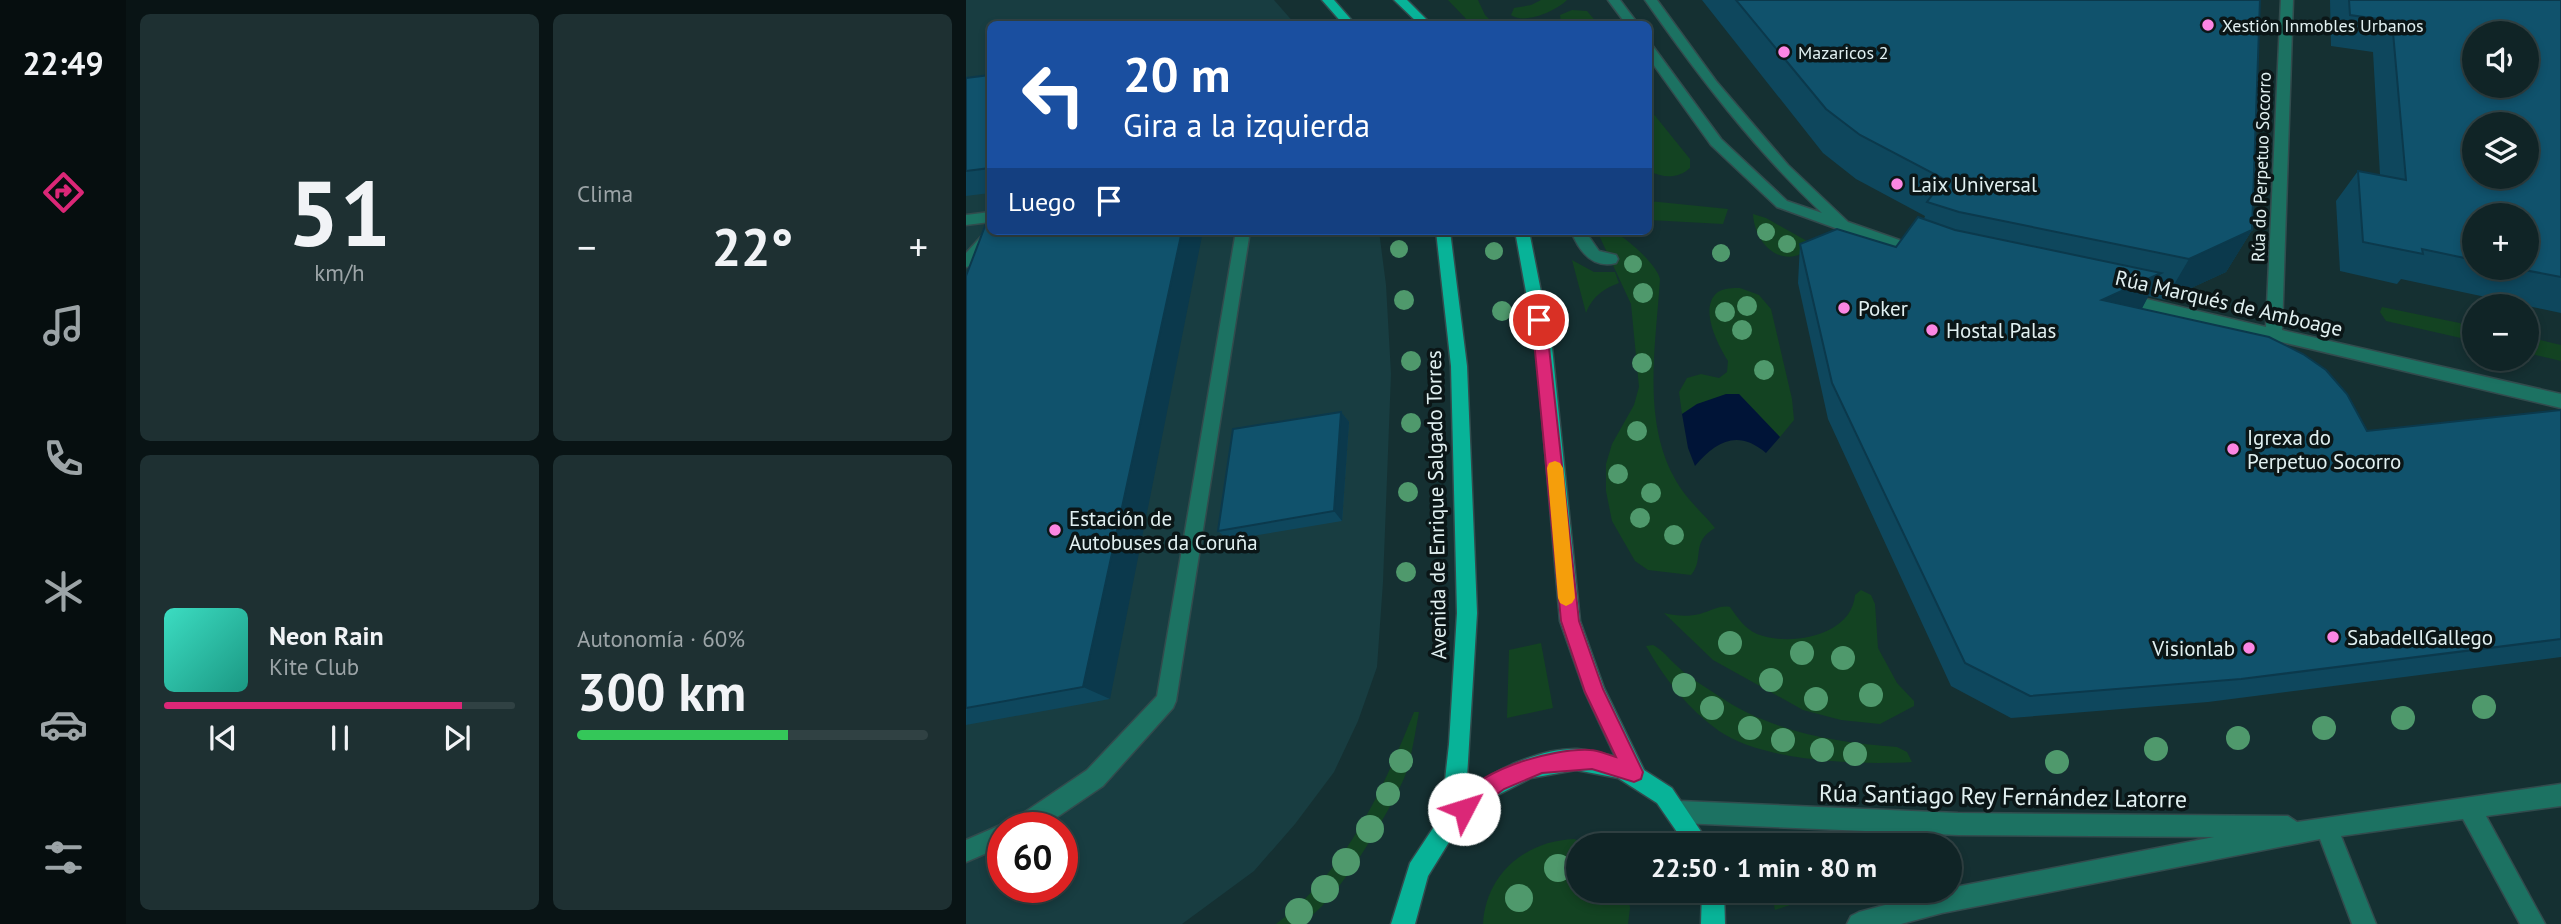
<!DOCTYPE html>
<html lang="es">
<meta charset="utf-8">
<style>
body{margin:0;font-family:"PT Sans",sans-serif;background:#1e3032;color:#f1f3f6;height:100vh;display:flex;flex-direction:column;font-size:26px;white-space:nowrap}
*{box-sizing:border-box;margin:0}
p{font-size:23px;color:#9ca4a7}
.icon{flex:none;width:38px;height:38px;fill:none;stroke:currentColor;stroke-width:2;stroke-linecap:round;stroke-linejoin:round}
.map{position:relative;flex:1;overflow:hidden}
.sheet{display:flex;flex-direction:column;gap:14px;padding:14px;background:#091415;width:840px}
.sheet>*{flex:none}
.banner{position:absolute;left:21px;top:21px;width:665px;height:214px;border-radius:10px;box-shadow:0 4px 10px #0003,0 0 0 2px #304143;background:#1a4fa0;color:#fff;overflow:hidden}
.buttons{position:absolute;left:1496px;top:21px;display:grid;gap:14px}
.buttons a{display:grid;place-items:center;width:77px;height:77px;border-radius:50%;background:#102426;box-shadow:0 4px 10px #0003,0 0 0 2px #304143;font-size:35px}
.speed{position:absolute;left:21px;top:812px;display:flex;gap:14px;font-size:35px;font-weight:700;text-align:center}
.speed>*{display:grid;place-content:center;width:91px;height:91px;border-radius:50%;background:#102426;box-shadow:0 4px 10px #0003,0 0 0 2px #304143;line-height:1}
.speed .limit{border:10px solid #d22;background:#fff;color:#111}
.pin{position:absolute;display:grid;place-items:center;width:60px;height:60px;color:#fff;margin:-30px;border:4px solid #fff;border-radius:50%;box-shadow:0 2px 7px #0007}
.me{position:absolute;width:77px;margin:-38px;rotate:50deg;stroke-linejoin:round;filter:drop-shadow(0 0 5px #0008)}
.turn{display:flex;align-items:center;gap:24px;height:147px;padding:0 21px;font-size:32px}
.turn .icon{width:91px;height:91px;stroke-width:2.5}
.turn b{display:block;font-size:49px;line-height:60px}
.then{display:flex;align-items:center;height:66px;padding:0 21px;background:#0003;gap:14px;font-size:26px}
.big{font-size:52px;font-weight:800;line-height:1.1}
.sheet .widget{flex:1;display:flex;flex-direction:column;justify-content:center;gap:10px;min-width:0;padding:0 24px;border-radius:10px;background:#1e3032}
.sheet .dial{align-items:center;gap:0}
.dial b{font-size:91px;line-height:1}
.song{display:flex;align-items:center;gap:21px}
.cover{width:84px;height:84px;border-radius:10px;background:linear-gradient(135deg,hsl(170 70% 55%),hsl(170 70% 35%))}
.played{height:7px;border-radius:4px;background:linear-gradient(90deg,#db2777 85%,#304143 85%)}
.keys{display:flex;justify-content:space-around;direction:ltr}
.heat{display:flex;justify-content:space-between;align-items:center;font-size:38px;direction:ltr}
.charge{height:10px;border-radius:5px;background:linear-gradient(90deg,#34c759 60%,#304143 0)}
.sheet .tiles{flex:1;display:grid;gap:14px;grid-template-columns:repeat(2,1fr)}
.trip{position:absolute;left:600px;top:833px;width:396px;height:70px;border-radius:35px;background:#102426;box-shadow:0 4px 10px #0003,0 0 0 2px #304143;font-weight:800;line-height:70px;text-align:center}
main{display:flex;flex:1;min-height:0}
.tabs{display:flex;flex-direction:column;width:126px;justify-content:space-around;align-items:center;background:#060e0f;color:#9ca4a7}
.tabs .icon{width:49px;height:49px}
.tabs .on{color:#db2777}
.tabs b{font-size:32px;color:#f1f3f6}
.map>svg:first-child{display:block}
.built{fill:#183d41;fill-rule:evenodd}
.green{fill:#134322}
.water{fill:#001437}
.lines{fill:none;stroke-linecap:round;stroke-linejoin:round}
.minor-casing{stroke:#324b4d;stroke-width:3}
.major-casing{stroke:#324b4d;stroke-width:3}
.minor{fill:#1c7262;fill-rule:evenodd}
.major{fill:#08b398;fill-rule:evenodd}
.tree{fill:#4f996c}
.wall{fill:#0e475d;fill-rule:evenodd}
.shaded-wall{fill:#0b394c}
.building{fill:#10526c;stroke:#0b394c;stroke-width:2;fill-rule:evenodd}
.route{fill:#db2777;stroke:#8e194d;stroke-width:2}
.slow{fill:#f59e0b}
.poi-dot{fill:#fc86e3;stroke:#0b1617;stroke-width:2.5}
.labels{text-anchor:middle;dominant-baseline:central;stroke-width:7;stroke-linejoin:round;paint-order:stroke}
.far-poi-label{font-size:18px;fill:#e1f0f1;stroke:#0b1617;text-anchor:start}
.far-street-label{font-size:18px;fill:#e1f0f1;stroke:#0b1617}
.poi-label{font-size:21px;fill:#e1f0f1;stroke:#0b1617;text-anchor:start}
.street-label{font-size:21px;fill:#e1f0f1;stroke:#0b1617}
.near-street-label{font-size:24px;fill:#e1f0f1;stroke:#0b1617}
</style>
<main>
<nav class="tabs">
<b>22:49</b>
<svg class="icon on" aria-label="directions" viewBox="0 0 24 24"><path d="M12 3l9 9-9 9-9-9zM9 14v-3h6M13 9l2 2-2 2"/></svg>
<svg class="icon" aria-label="music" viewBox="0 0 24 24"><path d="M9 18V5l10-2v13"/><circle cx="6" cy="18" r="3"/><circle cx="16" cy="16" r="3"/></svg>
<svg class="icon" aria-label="phone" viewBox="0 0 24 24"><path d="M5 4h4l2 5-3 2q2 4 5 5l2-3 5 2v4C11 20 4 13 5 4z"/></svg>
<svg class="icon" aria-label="climate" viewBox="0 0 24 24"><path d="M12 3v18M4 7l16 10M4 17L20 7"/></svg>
<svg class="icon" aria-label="car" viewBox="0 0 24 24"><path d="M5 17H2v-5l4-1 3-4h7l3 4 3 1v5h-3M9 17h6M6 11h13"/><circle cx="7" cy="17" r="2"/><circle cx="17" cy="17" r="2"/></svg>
<svg class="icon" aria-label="filters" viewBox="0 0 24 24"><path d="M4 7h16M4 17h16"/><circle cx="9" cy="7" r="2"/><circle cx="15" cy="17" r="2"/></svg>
</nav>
<section class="sheet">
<div class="tiles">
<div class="widget dial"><b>51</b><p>km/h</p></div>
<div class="widget"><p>Clima</p>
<div class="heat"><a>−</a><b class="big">22°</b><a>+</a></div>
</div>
<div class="widget">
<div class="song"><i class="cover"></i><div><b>Neon Rain</b><p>Kite Club</p></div></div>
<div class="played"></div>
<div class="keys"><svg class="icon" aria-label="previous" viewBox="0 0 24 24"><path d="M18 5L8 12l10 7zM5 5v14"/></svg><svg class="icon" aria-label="pause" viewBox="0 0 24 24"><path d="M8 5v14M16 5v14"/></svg><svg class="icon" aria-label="next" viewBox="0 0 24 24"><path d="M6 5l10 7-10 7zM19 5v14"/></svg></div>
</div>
<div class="widget"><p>Autonomía · 60%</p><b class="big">300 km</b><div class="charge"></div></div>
</div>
</section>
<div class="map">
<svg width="1595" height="924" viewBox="0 0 1595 924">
<rect width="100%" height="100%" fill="#153032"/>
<path class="built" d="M0 0H308L329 24H24V231H413L420 285 425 374 417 582 411 667 392 721 368 772 329 824 288 871 216 924H0ZM37 828H96V887H37Z"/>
<path class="green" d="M482 0H512L519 15 528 24H505Z
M575 0H601C590 11 558 25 545 15L548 8 565 5Z
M606 10 621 11 632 24H591L595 22 594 15Z
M682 107 724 159V168C712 179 697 178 683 171Z
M683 201 762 209 757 224 683 220Z
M787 214 800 218 848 245C820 272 789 248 787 214Z
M631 231C636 231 644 230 648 232 661 238 691 265 694 279 690 343 676 418 708 477 718 497 735 511 749 528 724 542 739 559 725 575L682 570 669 561 646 521 640 491V464L646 444 668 405 673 387 665 304Z
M606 260 628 272H649L653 283C637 289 627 296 620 313Z
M774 288 793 295 805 309 826 399 828 420 814 437 773 394 731 404 716 414 713 392 721 378 735 374 753 378 761 372 762 361C752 345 732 307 752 292 758 288 767 288 774 288Z
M1416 307 1508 326V341L1420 321 1414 312Z
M1561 337 1595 345V361L1561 353Z
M895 590 905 595 909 604 912 648 931 683 948 701V706L914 724 875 720 837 710 747 660 698 613C711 616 721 617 734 614 745 611 753 605 764 607 771 617 779 629 791 634 823 647 886 636 889 595Z
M575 643 587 708 541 718 543 650Z
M687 645C698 651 702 658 711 666 722 677 738 686 751 695 804 731 868 743 931 747L941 752 946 762C892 765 799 762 753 731 722 709 698 678 680 646Z
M448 712H453C449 733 446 756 439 776 426 808 364 916 331 924 325 924 316 924 310 924 380 871 416 792 448 712Z
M608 839 625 845H612V891H661L664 908 662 924H517C520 873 560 841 608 839Z
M805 891H866L809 910Z"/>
<path class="water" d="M760 394H773L814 437 800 453C772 429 750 441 729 466L722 448 716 414 731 404Z"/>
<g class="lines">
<g class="minor-casing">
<path id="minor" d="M642 0H654L672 24H660Z
M679 0H691L750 81 822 165 882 222 959 249 961 253 959 257H949L811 207 745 145 682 57V44L686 45 755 139 821 201 856 213C788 149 733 77 679 0Z
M1315 0H1327L1316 330 1595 394V408L1150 303 1147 299 1150 295 1155 293 1300 327Z
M24 212V222L0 225V215Z
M24 227V231H36L5 266 0 267V253Z
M270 231H284L210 701 207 708 137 786 75 828H37V846L0 862V840L37 824 44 827 47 820 121 770 191 696Z
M605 231H619L633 251 650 255 652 259 650 263C626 269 613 251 605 231Z
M1595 784V806L1520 816 1579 924H1554L1497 819 1375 836 1410 924H1386L1354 839 976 913 935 924H881L885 916 893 912 971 891H984V888L1248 837 992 835 714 823 706 820 703 812 706 804 714 801 992 813 1322 816 1331 822Z"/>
</g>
<g class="major-casing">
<path id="major" d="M356 0H368L389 24H377Z
M428 0H441L465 24H453Z
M470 231H484L501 366 511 613 500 794C525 770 575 748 611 749 623 750 637 754 649 756L619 692 594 621 570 347 549 231H563L586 347 614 621 638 688 678 770 706 788 744 845H720L691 803 652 778 610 770 565 778 526 798 488 834 462 876 449 924H425L444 863 475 816 483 744 491 613 485 366Z
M736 891H758L759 924H735Z"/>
</g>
<use href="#minor" class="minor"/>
<use href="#major" class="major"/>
</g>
<g class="tree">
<circle cx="800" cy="232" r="9"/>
<circle cx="821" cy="244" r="9"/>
<circle cx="433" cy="249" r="9"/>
<circle cx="528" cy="251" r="9"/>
<circle cx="755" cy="253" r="9"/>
<circle cx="667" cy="264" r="9"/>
<circle cx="677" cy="293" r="10"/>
<circle cx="438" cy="300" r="10"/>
<circle cx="781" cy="306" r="10"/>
<circle cx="536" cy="311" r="10"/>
<circle cx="759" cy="312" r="10"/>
<circle cx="776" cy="330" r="10"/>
<circle cx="445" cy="361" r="10"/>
<circle cx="676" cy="363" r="10"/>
<circle cx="798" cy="370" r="10"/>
<circle cx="445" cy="423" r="10"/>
<circle cx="671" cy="431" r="10"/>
<circle cx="652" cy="474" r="10"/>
<circle cx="442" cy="492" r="10"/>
<circle cx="685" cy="493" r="10"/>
<circle cx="674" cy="518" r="10"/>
<circle cx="708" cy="535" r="10"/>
<circle cx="440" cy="572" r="10"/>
<circle cx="764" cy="643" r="12"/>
<circle cx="836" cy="653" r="12"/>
<circle cx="877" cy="658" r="12"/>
<circle cx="805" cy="680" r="12"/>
<circle cx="718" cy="685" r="12"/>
<circle cx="905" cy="695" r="12"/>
<circle cx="850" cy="699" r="12"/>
<circle cx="1518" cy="707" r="12"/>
<circle cx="746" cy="708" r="12"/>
<circle cx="1437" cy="718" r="12"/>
<circle cx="784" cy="728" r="12"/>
<circle cx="1358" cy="728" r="12"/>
<circle cx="1272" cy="738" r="12"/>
<circle cx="817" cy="740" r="12"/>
<circle cx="1190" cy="749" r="12"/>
<circle cx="856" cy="750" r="12"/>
<circle cx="889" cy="754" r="12"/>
<circle cx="435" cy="761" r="12"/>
<circle cx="1091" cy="762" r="12"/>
<circle cx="422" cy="794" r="12"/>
<circle cx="404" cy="829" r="14"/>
<circle cx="380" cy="862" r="14"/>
<circle cx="592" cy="868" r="14"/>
<circle cx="359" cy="889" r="14"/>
<circle cx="553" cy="898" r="14"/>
<circle cx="333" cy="912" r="14"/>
</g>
<path class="wall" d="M736 0H1294L1286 230 1260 272 1199 300 1182 296 1176 308 1401 431 1595 410V657L1242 702 1045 718 985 686 862 419 832 283 834 244 930 247 958 219 959 216 890 179 857 153Z
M1364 0H1595V313L1435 279 1431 284 1374 271 1370 201 1392 171 1414 175 1407 52 1365 46ZM1508 215 1561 268H1508Z
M24 75V193L0 196V78Z
M0 276 144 699 0 725Z
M375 412 383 422 376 521 262 540 252 531Z"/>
<path class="shaded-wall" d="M1286 230 1260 272 1199 300 1223 259Z
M216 231H237L144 699 117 687Z
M1195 273 1174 312 1136 300Z
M375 412 383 422 376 521 368 511Z"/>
<path class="building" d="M770 0H1294L1286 230 1223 259 993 212 961 202 978 179 894 135 860 109Z
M1383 0H1595V277L1548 268H1561V215H1508V260L1456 249 1457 254 1397 242 1392 171 1440 180 1426 21 1384 15ZM1508 33H1561V86H1508ZM1508 124H1561V177H1508Z
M24 75V168L0 171V78Z
M24 213V231H216L117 687 0 708V276Z
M952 217 989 230 1195 273 1136 300 1303 337 1337 354 1360 370 1381 394 1401 431 1595 410V639L1275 679 1064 696 999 663 866 383 834 244 871 229 930 247Z
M375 412 368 511 252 531 267 429Z"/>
<path class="route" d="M573 314 580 320 613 621 637 689 677 772 675 779 668 782 626 769 576 773 538 789 498 819 491 816 488 809C503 771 586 748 624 750 632 750 642 755 650 757L619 692 595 621 566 320Z"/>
<path class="slow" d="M589 461 594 463 597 468 609 598 606 603 600 606 594 603 592 598 581 468 583 463Z"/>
<g class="poi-dot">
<circle cx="1242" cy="25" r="7"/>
<circle cx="818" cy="52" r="7"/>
<circle cx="931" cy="184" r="7"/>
<circle cx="878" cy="308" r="7"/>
<circle cx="966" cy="330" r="7"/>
<circle cx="1267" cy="449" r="7"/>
<circle cx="89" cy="530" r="7"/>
<circle cx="1367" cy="637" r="7"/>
<circle cx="1283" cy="648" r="7"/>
</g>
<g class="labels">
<g class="far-poi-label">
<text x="1256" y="25">Xestión Inmobles Urbanos</text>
<text x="832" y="52">Mazaricos 2</text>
</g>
<g class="far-street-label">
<text transform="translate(1295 167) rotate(-88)">Rúa do Perpetuo Socorro</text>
</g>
<g class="poi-label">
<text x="945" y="184">Laix Universal</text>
<text x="892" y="308">Poker</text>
<text x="980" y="330">Hostal Palas</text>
<text x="1281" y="437">Igrexa do<tspan x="1281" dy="24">Perpetuo Socorro</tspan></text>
<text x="103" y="518">Estación de<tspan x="103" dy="24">Autobuses da Coruña</tspan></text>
<text x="1381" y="637">SabadellGallego</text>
<text x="1269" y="648" text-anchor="end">Visionlab</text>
</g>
<g class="street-label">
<text transform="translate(1263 303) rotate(13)">Rúa Marqués de Amboage</text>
<text transform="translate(470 505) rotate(-91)">Avenida de Enrique Salgado Torres</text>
</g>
<g class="near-street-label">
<text transform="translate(1037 796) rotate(1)">Rúa Santiago Rey Fernández Latorre</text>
</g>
</g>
</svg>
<div class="buttons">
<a><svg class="icon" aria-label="sound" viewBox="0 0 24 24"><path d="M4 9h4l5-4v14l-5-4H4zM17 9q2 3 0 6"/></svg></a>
<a><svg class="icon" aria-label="layers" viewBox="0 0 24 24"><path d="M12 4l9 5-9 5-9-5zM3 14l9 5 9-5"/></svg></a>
<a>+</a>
<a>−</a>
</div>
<div class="speed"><div class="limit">60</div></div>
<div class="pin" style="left:573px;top:320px;background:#d93025"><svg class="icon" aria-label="arrive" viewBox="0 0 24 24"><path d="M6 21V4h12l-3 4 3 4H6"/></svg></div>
<svg class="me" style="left:498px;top:809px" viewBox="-20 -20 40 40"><circle r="19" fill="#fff"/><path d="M0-13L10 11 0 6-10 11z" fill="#db2777"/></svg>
<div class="trip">22:50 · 1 min · 80 m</div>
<div class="banner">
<div class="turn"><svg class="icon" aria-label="left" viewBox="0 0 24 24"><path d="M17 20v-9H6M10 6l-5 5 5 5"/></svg><div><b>20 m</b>Gira a la izquierda</div></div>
<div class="then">Luego<svg class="icon" aria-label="arrive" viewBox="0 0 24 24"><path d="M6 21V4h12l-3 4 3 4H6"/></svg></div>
</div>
</div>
</main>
